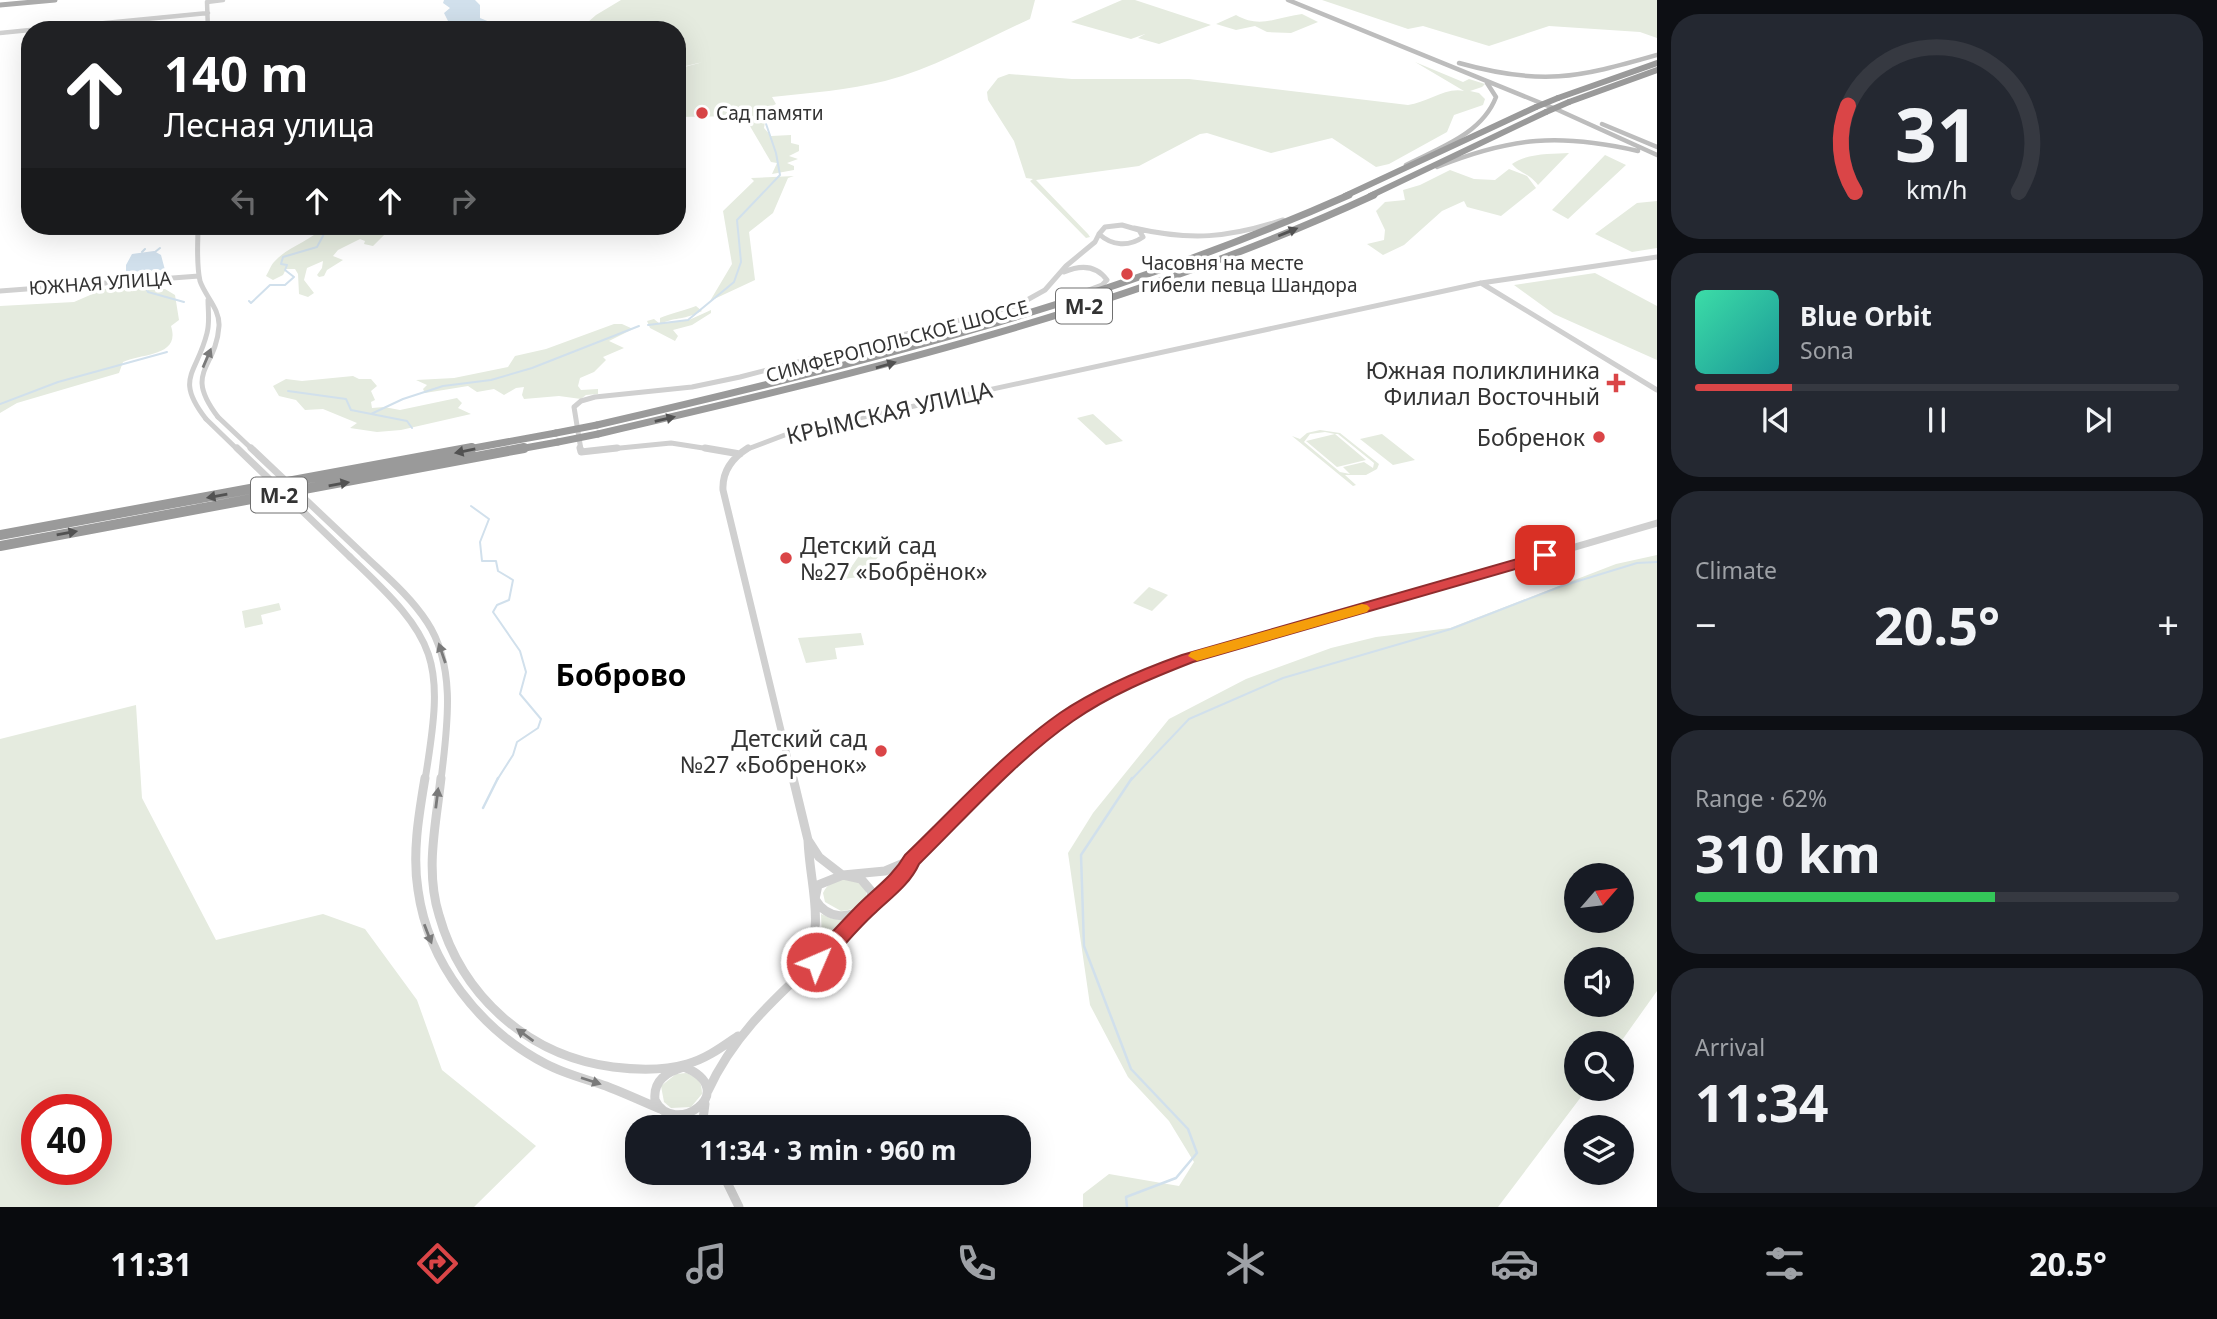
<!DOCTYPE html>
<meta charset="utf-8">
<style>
body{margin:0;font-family:"Noto Sans",sans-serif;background:#242831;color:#f1f3f6;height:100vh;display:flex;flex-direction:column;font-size:26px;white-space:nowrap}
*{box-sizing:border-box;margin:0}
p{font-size:23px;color:#9ea1a6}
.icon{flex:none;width:38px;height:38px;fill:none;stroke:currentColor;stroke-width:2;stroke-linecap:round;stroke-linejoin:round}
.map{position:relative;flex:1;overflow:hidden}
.panel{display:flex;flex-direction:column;gap:14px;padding:14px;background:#0d0f14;width:560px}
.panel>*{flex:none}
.guide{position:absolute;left:21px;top:21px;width:665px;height:214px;border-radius:28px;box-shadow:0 7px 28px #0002;background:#202124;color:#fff;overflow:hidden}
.needle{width:46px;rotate:62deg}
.controls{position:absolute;left:1564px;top:863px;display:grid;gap:14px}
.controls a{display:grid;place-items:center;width:70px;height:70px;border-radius:50%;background:#171b24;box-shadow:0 7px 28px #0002;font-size:35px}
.speed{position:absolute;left:21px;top:1094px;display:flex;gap:14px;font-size:35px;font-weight:700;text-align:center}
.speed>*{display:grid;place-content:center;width:91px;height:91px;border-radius:50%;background:#171b24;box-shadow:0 7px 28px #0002;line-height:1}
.speed .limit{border:10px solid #d22;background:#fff;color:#111}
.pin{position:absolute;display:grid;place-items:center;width:60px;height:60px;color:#fff;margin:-30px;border-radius:14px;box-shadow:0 4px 10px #0006}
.me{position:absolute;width:77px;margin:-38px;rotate:45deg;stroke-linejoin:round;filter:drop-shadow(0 0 5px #0008)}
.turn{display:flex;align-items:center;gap:24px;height:147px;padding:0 28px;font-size:32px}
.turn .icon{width:91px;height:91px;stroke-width:2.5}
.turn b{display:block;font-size:49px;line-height:60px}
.lanes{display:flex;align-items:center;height:66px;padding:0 28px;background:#0003;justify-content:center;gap:35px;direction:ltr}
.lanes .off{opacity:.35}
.big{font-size:52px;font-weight:700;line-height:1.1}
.panel .card{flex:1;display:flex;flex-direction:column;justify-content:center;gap:10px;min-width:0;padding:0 24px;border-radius:28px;background:#242831}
.panel .dial{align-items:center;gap:0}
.dial svg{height:182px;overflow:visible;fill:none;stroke:#363941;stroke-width:7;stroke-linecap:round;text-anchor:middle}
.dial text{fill:#f1f3f6;stroke:none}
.song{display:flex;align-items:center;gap:21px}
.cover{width:84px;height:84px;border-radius:10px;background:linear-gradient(135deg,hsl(160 70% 55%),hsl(180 70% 35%))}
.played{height:7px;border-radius:4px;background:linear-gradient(90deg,#da4547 20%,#363941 20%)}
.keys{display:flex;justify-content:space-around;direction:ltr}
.heat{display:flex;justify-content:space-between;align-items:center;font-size:38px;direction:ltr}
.charge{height:10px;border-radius:5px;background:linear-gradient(90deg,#34c759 62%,#363941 0)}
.trip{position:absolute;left:625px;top:1115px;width:406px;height:70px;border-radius:28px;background:#171b24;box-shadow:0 7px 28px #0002;font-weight:700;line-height:70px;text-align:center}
.menu{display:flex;height:112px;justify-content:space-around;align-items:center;background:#090b0e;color:#9ea1a6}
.menu .icon{width:49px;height:49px}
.menu .selected{color:#da4547}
.menu b{font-size:32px;color:#f1f3f6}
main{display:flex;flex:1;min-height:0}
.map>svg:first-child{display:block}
.green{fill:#e5ebdf;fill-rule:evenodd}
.water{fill:#d1e0ec}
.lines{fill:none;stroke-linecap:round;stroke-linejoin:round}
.stream-far1{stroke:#d1e0ec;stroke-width:2}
.stream{stroke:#d1e0ec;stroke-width:2.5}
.tertiary-far3{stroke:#d0d0d0;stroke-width:4.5}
.tertiary-far2{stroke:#d0d0d0;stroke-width:5}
.tertiary-far1{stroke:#d0d0d0;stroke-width:7}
.tertiary{stroke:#d0d0d0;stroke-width:9}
.secondary{stroke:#bdbdbd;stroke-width:4.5}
.primary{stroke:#ababab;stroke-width:5}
.motorway-far2{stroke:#9a9a9a;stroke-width:6}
.motorway-far1{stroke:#9a9a9a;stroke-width:7}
.motorway{stroke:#9a9a9a;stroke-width:10}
.tertiary-bridge-far1{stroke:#d0d0d0;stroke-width:5}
.tertiary-bridge{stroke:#d0d0d0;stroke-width:7}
.motorway-bridge-far1{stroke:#9a9a9a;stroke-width:6}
.motorway-bridge{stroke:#9a9a9a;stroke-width:7}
.oneway{fill:#525252}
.oneway2{fill:#7a7a7a}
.route{fill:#da4547;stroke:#8e2d2e;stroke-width:2}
.slow{fill:#f59e0b}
.poi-dot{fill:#da4547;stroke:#fff;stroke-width:2.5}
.labels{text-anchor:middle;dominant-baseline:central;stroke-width:7;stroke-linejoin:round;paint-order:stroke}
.far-poi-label{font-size:19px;fill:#333;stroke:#fff;text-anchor:start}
.far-street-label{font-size:19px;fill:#333;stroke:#fff}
.shield{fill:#fff;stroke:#707070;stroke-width:2}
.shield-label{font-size:21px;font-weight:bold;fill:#333}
.poi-label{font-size:23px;fill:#333;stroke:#fff;text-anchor:end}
.street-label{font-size:23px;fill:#333;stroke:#fff}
.district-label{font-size:30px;font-weight:bold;fill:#000;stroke:#fff}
</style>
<main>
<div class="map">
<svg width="1657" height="1207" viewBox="0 0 1657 1207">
<rect width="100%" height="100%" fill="#fff"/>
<path class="green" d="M621 0H1035L1030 19C983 40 935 68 885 81 848 90 810 93 772 97L776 104 760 112 766 115 764 128 771 136 791 135V143L799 145V151L789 156 798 159 787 163 794 166V170L772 174 777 163 771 162 744 116 677 117V69L703 62 677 68V30H579L596 15Z
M1122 0H1135L1211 25 1159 44 1138 38 1145 34 1131 39 1071 22Z
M1322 0H1657V38L1640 32 1549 26 1489 46 1423 26 1408 29Z
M1302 14 1318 22 1291 33 1267 32 1255 26 1236 30 1216 24 1236 15C1260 29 1277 17 1302 14Z
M1415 62 1463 82 1469 79 1485 84 1482 87 1470 91 1479 93 1485 99 1483 105 1454 115 1447 132 1389 164 1376 167 1332 138 1271 153 1207 133 1200 134 1139 166 1036 180 1088 234 1090 237 1086 238 1030 181 1033 179 1026 178 1014 141 988 100 987 92 998 78 1009 74 1072 79H1189L1408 105C1427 103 1445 87 1464 91Z
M1569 153 1538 185C1529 173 1519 173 1512 164 1527 153 1552 154 1569 153Z
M1605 155 1626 165 1568 219 1552 210Z
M1509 169 1527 176 1536 188 1501 216 1467 207 1464 201 1442 211 1404 245 1383 255 1367 244 1384 240 1385 230 1376 211 1385 202 1405 200 1403 190 1420 185 1450 170 1474 179 1495 180Z
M794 176 788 178 773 213 749 232 755 280 710 301 732 264 723 211 754 181 751 178Z
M1657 201V248L1632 252 1595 234 1637 203Z
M324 226H381L385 234 373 246 364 244 365 241 360 239 338 250 333 256 343 260 327 270 324 276 319 277 317 275 322 268 323 261 307 268 304 280 314 293 308 297 299 294 298 274 295 269H286L283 275 273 280 266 276C269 271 271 265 274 262 288 246 310 242 324 226Z
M1595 273 1657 306V360L1554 314 1514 285Z
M121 288 165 289 175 295 179 320 171 326C181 357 141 353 123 362L119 373 17 403 0 413V306L74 302 104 289Z
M696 306 702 311C684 320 677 317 662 323L689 320 711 310V313L692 325 673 330 678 336 675 341 650 328 647 321 654 319 660 324V318C669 314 686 310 696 306Z
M614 324H622L633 329 609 341 624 348 603 357 606 360 594 372 580 378 578 386 581 390 598 389V394L586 395 581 399 559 396 524 399 522 395 524 387 516 388 504 395 494 389 477 392 468 386 425 393 423 389 427 385 416 380 454 378 508 367 515 356 546 349Z
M353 376 359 379H371L377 386 371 391 375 400 371 402 372 408 384 407 400 410 457 398 462 403 458 408 471 414 401 430 377 432 350 428 357 423 323 409 305 410 296 400 279 396 273 386 286 379 302 381Z
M1093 414 1123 441 1106 445 1077 418Z
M1320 430 1340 433 1379 464 1377 469 1366 475H1345L1356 485 1353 486 1292 436 1300 439 1307 433ZM1325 432 1335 434 1306 441 1337 467 1366 460 1335 434H1338L1374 463 1373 468 1364 462 1343 467 1350 474 1340 472 1304 442 1310 434Z
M1382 434 1415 460 1393 465 1360 439Z
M863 550 880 554 868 571V576L843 579Z
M1657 555V991L1620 1043H1577V1088L1587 1089 1498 1207H1083V1194L1109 1174 1179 1186 1194 1162 1169 1121 1128 1077 1090 1005 1068 853 1093 813 1169 719 1246 679 1331 648 1376 637 1450 628 1616 564ZM1622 875V920H1577V875ZM1622 959V1004H1577V959Z
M1149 587 1168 595 1152 611 1133 603Z
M279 603 281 610 261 615 263 624 245 628 242 611Z
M861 633 864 645 835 648 837 659 806 663 798 638Z
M136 705 142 798 216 940 323 914 365 929 417 1000 442 1070 536 1146 474 1207H0V739ZM37 1110H96V1169H37Z
M844 878C876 882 873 909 841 911L825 902 823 893C828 883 834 881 844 878Z
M821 914 833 919 852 920 811 963 822 937Z
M686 1073C698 1077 702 1081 702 1094L691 1107 671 1108 664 1102 661 1086 676 1074Z"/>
<path class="water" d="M444 0H475L480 5V18L502 27 501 30H447L450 25 444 13 450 8 443 3Z
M154 251 161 255 165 270 126 272V265L132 254Z"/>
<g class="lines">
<path class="stream-far1" d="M142 252 145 249
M155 252 160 248
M145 286 148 292 184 302
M249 301 251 303 270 285H285L294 277 285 270 287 265 281 264 283 257 317 247 324 234 343 226
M648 325 688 320 734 282 741 262 737 220 780 175 776 153 763 115
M288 391 346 399 351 410 407 421 412 428
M0 404 58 382 167 352
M371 414 403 399 443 386 491 380 532 368 639 326
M471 506 489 519 480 542 482 561H496L498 571 513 580 509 600 497 605 493 612 520 651 526 672 520 694 541 719 538 728 517 742 513 755 497 780
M1131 780 1189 719 1283 678 1451 629 1562 586 1637 563 1657 562"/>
<path class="stream" d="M483 808 498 778
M1127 1207 1126 1197 1176 1178 1197 1153 1188 1129 1131 1069 1084 946 1081 855 1132 778"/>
<path class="tertiary-far3" d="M207 2 208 30
M207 2 223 0
M33 30 208 13
M0 33 30 30"/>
<path class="tertiary-far2" d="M1122 225 1139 230 1143 237C1129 247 1112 246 1099 234L1105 227Z
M198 226C198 244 196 263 200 281 205 296 220 309 219 326 216 370 183 371 218 417
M1134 228C1191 241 1228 238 1283 220
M1064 272C1080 265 1096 265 1107 280L1102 285 1064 299
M1481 283 1657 390
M0 291 199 276
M206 419C174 378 197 374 207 333 210 322 208 311 208 300
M581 450 574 407 581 401 595 397 692 387 740 377 1018 305 1045 290 1066 266 1095 242 1099 234
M600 450 671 443 716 450
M745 450 790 433 1481 283 1657 257"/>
<path class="tertiary-far1" d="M580 448 581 452 617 448
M705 448 740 454
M748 448C732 458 722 471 723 490L793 780
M364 555C386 576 410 596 427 622 457 667 447 729 441 780
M350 557C439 641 445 658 425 780
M992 780C1045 729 1102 692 1171 665L1657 523"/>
<path class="tertiary" d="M425 778C419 814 412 853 418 890 428 963 480 1030 546 1064 565 1074 586 1079 606 1086 624 1093 642 1101 660 1109
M441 778C436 824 425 870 439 915 462 997 529 1056 613 1067 637 1070 663 1071 687 1064 706 1059 722 1047 738 1036
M793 778 808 840 819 857 841 874
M843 875 861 879 872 892 869 906C850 919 828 921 815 899L818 885Z
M843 875 885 871 911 860 993 778
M870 905 893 885 911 861
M802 971C827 925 810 889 808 840
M684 1067C743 1091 673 1139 655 1100 653 1080 667 1072 684 1067Z
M708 1091C743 1014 807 975 862 914
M674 1115 690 1127
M702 1127 705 1104
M722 1172 739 1207"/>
<path class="secondary" d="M1288 0 1558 110 1657 155
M1459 63C1541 86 1577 78 1657 55
M1602 124 1657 147
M1406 165C1439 148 1482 134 1496 97L1487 83
M1437 167C1512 137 1559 133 1638 151"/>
<path class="primary" d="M0 5 55 0"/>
<path class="motorway-far2" d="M1558 98 1657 63
M1569 102 1657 70
M1345 196 1536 107
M1370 196 1546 112"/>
<path class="motorway-far1" d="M597 425C853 366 1108 302 1349 195
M598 434C861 373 1128 309 1374 195
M463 450 556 433
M514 450 558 442"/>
<path class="motorway" d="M0 535 472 448
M0 546 524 448"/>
<path class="tertiary-bridge-far1" d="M218 417 253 450
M206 419 238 450"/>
<path class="tertiary-bridge" d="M237 448 350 557
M251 448 364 555"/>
<path class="motorway-bridge-far1" d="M1536 107 1558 98
M1546 112 1569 102"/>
<path class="motorway-bridge" d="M556 433 597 425
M558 442 598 434"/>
</g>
<defs><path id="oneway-solid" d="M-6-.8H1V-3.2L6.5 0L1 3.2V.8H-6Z" transform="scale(1.75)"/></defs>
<g class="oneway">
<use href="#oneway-solid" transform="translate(1288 232) rotate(-22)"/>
<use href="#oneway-solid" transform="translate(886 365) rotate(-16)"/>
<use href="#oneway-solid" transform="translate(665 419) rotate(-13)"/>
<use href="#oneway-solid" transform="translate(465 451) rotate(169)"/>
<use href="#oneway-solid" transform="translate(339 484) rotate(-10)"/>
<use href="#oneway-solid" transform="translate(217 496) rotate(170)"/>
<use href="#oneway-solid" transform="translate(67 533) rotate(-10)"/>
</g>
<g class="oneway2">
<use href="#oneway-solid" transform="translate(207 358) rotate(-67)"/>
<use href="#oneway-solid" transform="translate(442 653) rotate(-109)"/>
<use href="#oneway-solid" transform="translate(437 798) rotate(-83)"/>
<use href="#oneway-solid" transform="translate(428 934) rotate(69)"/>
<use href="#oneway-solid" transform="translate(525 1035) rotate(-144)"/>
<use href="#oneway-solid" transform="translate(591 1081) rotate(18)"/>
</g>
<path class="route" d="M1545 551 1550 552 1553 555 1550 559 1193 662C1152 678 1110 695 1073 721 1016 761 968 816 919 864 910 884 892 897 876 912 857 929 841 949 824 968L816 970 809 968 806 962 809 957C826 939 842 921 859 904 876 887 893 876 905 855 955 807 1003 753 1060 713 1097 688 1140 670 1182 655Z"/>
<path class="slow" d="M1362 604 1367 605 1370 608 1367 612 1197 661 1188 656 1191 652Z"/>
<g class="poi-dot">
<circle cx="702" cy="113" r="7"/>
<circle cx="1127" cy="274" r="7"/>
<path d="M1612.5 372.5h7v7h7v7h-7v7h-7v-7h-7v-7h7z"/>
<circle cx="1599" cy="437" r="7"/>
<circle cx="786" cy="558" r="7"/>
<circle cx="881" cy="751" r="7"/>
</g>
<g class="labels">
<g class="far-poi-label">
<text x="716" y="113">Сад памяти</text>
<text x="1141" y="263">Часовня на месте<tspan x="1141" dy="22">гибели певца Шандора</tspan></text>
</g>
<g class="far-street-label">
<text transform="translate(100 283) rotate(-4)">ЮЖНАЯ УЛИЦА</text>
<text transform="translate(897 341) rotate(-15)">СИМФЕРОПОЛЬСКОЕ ШОССЕ</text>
</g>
<g class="shield">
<rect x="1056" y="288.5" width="56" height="35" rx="5"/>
<rect x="251" y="477.5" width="56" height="35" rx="5"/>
</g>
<g class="shield-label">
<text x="1084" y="306">М-2</text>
<text x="279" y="495">М-2</text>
</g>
<g class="poi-label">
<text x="1600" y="370">Южная поликлиника<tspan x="1600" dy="26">Филиал Восточный</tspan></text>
<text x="1585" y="437">Бобренок</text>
<text x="800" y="545" text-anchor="start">Детский сад<tspan x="800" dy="26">№27 «Бобрёнок»</tspan></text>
<text x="867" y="738">Детский сад<tspan x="867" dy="26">№27 «Бобренок»</tspan></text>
</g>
<g class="street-label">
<text transform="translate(889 412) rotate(-13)">КРЫМСКАЯ УЛИЦА</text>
</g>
<g class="district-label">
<text x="621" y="674">Боброво</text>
</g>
</g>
</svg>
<div class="controls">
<a><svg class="needle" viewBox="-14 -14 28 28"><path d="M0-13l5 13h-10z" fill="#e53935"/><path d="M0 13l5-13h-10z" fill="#9ea1a6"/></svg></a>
<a><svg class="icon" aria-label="sound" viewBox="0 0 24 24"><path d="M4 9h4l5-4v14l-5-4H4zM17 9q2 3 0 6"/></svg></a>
<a><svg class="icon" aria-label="search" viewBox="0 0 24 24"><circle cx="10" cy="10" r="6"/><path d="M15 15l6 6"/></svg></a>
<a><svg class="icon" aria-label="layers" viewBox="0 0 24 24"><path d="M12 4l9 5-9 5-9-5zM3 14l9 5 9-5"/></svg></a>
</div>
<div class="speed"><div class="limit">40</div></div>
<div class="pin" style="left:1545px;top:555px;background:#d93025"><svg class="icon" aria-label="arrive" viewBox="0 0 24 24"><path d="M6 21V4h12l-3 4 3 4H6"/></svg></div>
<svg class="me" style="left:816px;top:962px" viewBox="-20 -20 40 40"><circle r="17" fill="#da4547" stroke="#fff" stroke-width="3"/><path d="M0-11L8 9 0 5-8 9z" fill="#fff"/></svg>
<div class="trip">11:34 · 3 min · 960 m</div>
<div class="guide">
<div class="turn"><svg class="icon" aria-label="ahead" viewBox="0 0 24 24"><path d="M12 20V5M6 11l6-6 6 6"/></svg><div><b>140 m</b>Лесная улица</div></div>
<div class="lanes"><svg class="icon off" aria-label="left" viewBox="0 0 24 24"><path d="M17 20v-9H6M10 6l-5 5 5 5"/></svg><svg class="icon" aria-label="ahead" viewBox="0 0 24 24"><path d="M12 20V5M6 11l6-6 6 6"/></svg><svg class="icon" aria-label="ahead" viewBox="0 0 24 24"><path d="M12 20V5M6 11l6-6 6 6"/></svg><svg class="icon off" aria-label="right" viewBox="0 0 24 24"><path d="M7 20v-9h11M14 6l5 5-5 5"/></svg></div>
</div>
</div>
<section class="panel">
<div class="card dial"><svg viewBox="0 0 100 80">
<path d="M14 69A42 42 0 1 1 86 69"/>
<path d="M14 69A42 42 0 0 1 11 31" stroke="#da4547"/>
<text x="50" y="56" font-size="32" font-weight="700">31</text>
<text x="50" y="72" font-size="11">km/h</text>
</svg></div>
<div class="card">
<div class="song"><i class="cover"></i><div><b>Blue Orbit</b><p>Sona</p></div></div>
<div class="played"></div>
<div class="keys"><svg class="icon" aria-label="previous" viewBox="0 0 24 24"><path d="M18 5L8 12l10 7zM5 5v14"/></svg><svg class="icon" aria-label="pause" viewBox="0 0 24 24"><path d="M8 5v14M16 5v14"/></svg><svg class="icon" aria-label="next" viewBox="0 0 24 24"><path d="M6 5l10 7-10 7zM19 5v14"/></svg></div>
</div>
<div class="card"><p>Climate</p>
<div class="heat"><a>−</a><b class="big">20.5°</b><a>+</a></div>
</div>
<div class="card"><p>Range · 62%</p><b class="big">310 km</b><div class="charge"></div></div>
<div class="card"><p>Arrival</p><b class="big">11:34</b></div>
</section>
</main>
<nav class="menu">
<b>11:31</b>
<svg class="icon selected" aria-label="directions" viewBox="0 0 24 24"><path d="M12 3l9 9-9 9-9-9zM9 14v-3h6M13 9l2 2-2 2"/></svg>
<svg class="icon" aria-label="music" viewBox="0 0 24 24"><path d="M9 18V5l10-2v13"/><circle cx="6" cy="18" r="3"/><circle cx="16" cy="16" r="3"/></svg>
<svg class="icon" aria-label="phone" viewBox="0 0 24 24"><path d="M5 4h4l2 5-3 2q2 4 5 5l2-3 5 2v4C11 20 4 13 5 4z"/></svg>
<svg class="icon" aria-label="climate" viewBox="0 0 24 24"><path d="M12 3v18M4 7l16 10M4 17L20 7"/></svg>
<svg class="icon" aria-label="car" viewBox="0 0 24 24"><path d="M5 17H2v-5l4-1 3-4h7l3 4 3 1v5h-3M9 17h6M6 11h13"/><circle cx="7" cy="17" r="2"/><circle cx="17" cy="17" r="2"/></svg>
<svg class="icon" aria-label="filters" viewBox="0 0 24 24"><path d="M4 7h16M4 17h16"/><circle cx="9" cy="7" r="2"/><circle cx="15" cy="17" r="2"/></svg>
<b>20.5°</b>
</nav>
